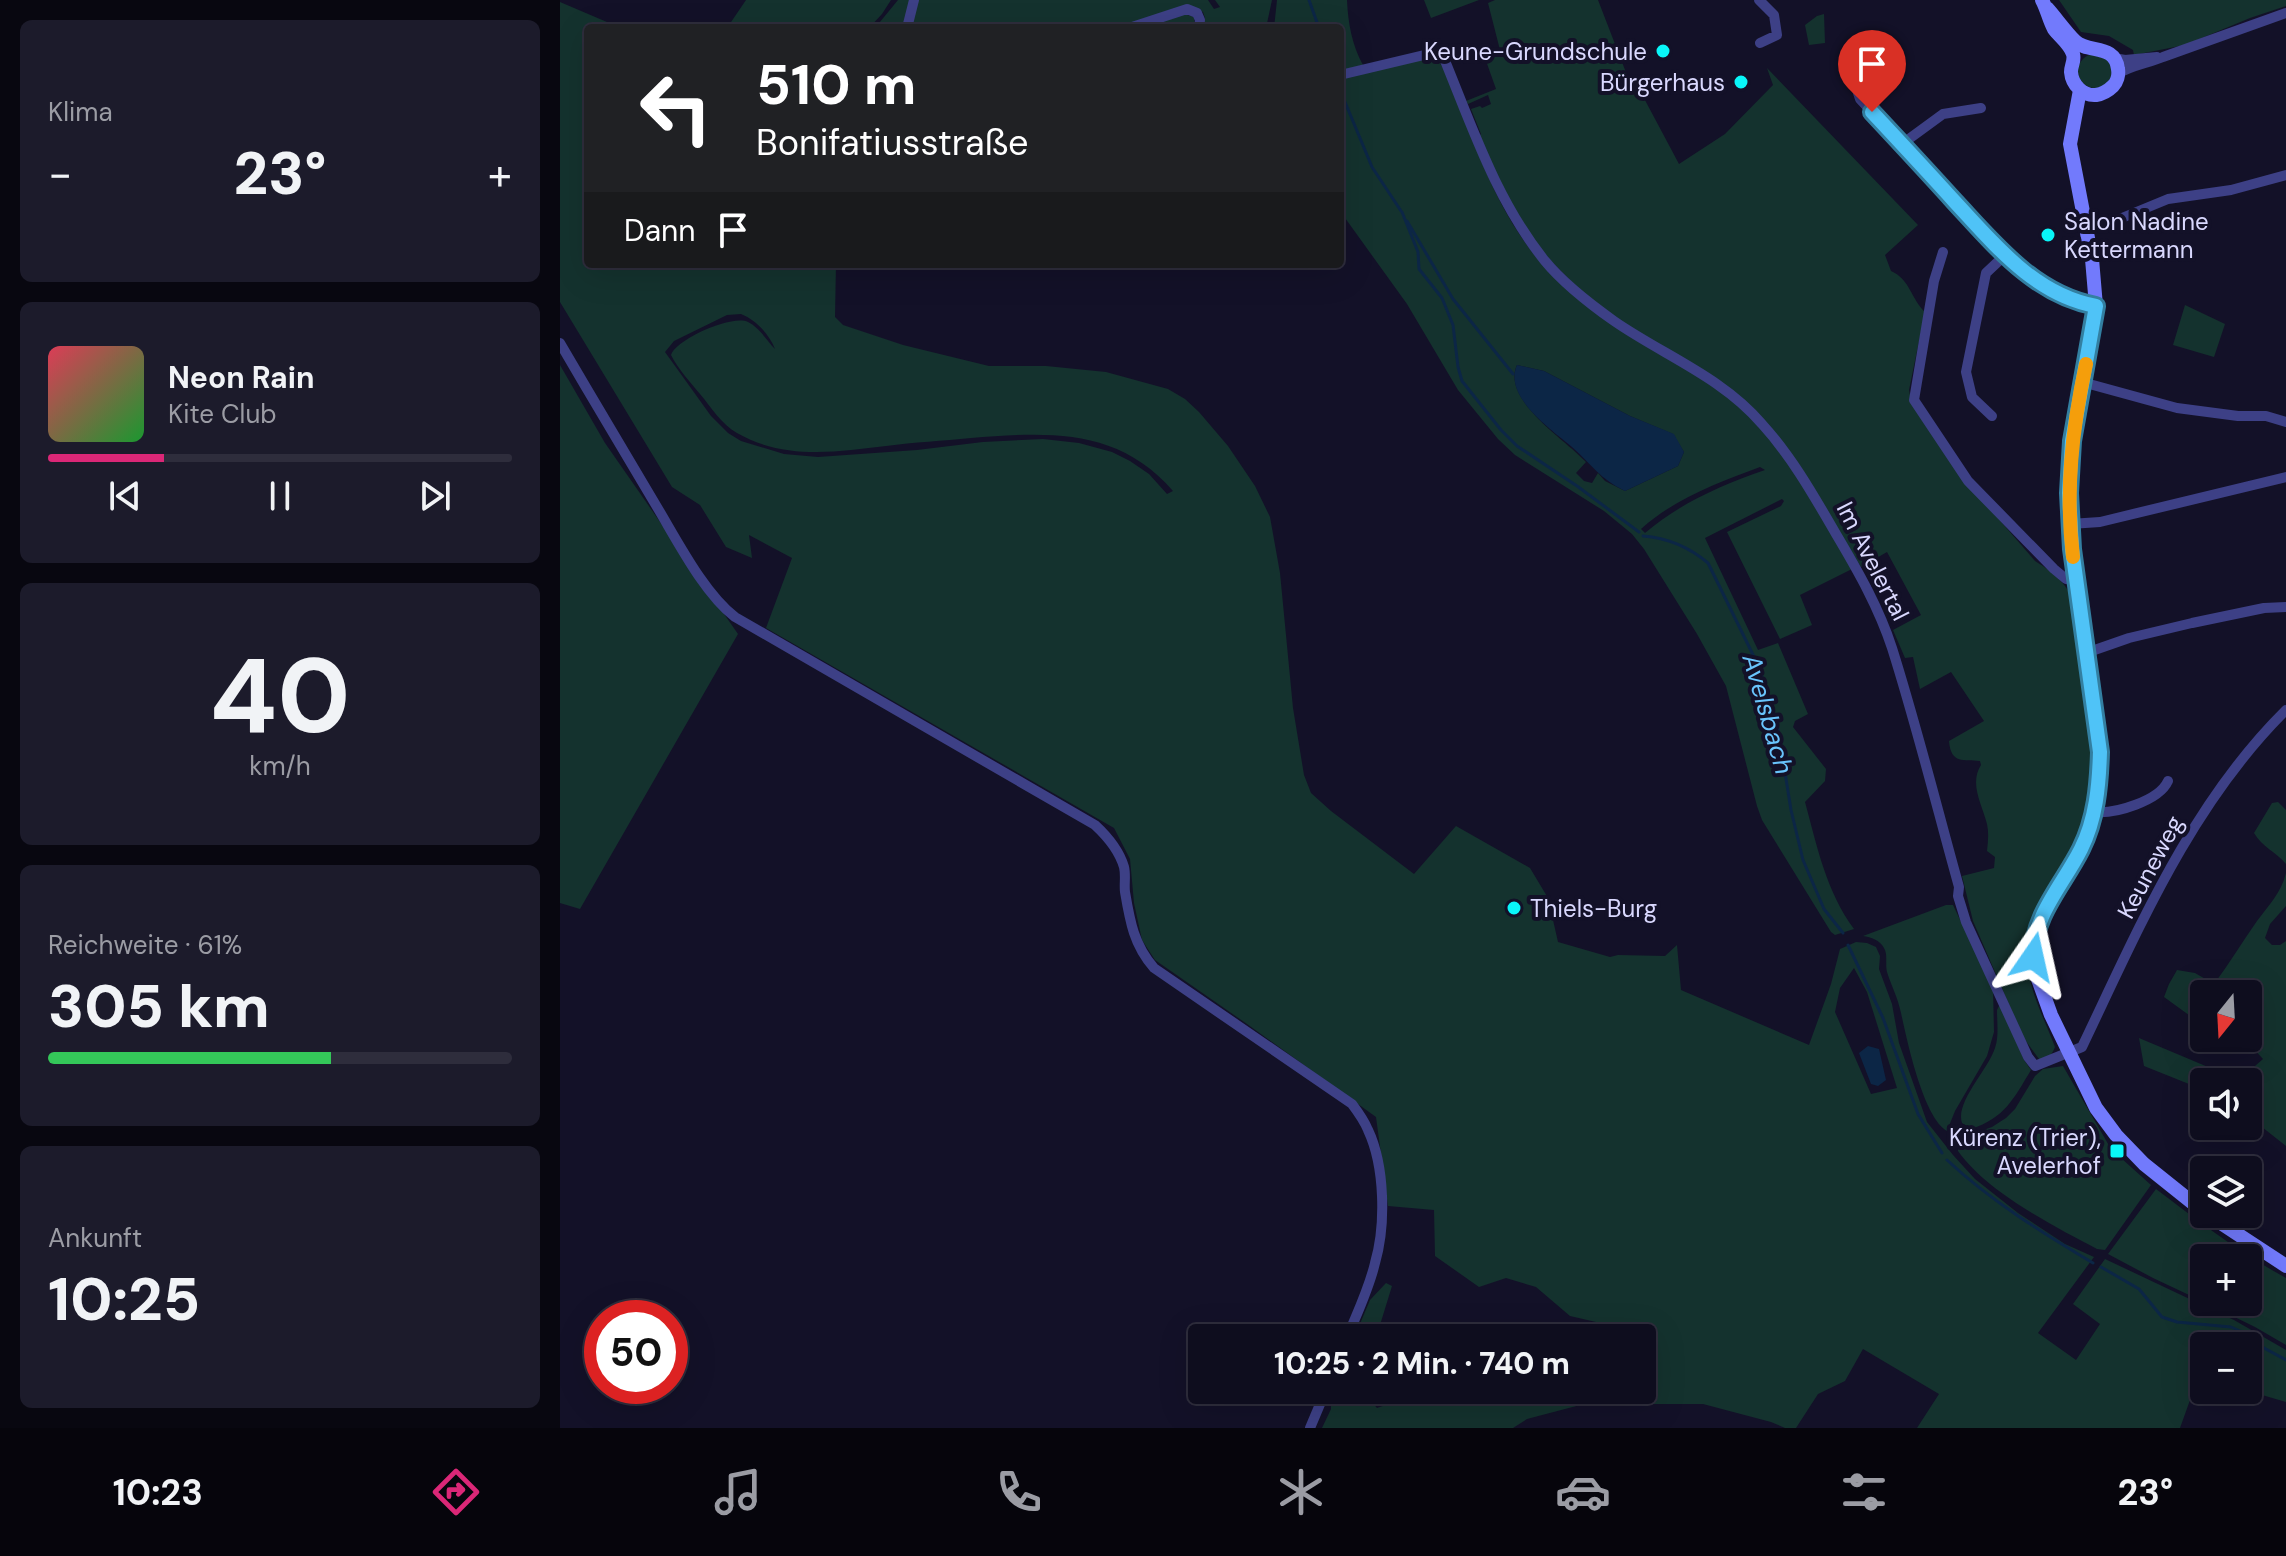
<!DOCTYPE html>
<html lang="de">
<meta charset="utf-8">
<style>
body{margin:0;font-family:"DM Sans",sans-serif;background:#1c1b2b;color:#f1f3f6;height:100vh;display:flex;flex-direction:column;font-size:30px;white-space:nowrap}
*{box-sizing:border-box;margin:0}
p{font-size:26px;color:#9b9ca4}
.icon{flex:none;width:44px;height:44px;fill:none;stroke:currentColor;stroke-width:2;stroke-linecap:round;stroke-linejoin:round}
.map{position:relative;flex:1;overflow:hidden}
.details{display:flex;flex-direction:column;gap:20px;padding:20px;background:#080710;width:560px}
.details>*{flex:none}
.banner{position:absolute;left:24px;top:24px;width:760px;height:244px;border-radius:8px;box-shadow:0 8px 32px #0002,0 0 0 2px #2e2d3c;background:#202124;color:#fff;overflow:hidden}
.needle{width:52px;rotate:198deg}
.buttons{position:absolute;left:1630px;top:980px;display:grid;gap:16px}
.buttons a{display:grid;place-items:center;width:72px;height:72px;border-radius:8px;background:#0e0d1e;box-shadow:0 8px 32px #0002,0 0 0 2px #2e2d3c;font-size:40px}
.speed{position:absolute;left:24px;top:1300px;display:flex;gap:16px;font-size:40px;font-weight:700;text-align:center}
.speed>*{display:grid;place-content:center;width:104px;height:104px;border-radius:50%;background:#0e0d1e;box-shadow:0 8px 32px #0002,0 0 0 2px #2e2d3c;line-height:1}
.speed .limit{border:12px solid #d22;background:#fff;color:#111}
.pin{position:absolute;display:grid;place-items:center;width:68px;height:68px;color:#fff;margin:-82px -34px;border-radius:50% 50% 50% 0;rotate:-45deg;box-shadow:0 0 8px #0007}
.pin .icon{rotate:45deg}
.me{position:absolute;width:88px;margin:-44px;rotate:11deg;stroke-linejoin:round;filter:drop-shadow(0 0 6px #0008)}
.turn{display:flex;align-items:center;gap:28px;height:168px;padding:0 40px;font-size:36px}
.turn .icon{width:104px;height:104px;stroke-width:2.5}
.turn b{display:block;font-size:56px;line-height:68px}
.then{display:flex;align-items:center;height:76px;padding:0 40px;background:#0003;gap:16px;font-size:30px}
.big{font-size:60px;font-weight:800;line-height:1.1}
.details .tile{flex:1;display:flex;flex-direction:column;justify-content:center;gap:12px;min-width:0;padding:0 28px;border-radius:12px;background:#1c1b2b}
.details .dial{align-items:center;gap:0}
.dial b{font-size:104px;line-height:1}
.song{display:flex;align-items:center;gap:24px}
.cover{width:96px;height:96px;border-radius:12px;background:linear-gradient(135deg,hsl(350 70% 55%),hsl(130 70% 35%))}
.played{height:8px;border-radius:4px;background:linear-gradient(90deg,#db2777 25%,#2e2d3c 25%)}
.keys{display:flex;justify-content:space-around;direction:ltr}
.heat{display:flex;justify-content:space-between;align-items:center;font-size:44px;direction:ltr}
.charge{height:12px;border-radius:6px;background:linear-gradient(90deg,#34c759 61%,#2e2d3c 0)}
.trip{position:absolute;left:628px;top:1324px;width:468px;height:80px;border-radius:8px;background:#0e0d1e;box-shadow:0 8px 32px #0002,0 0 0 2px #2e2d3c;font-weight:800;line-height:80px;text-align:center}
.tabs{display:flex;height:128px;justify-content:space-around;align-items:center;background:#06050c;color:#9b9ca4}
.tabs .icon{width:56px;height:56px}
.tabs .on{color:#db2777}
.tabs b{font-size:36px;color:#f1f3f6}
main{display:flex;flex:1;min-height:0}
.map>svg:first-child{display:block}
.green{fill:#14322e;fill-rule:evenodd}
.water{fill:#0c2646}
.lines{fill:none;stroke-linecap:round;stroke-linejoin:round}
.stream{stroke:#0c2646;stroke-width:3}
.street{stroke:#3d4086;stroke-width:10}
.secondary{stroke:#727afc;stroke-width:14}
.route-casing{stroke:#337fa1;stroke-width:20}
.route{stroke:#4fc3f7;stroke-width:14}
.slow{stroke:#f59e0b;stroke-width:14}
.poi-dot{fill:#09f6f9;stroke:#131128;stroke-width:3}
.labels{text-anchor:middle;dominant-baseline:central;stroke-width:8;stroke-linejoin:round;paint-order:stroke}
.poi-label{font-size:24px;fill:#d9d8fe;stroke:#131128;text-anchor:end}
.street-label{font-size:24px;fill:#d9d8fe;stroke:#131128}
.water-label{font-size:26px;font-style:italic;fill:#69c4fc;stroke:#131128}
</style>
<main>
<section class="details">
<div class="tile"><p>Klima</p>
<div class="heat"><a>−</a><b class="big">23°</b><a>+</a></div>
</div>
<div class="tile">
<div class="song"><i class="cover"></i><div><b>Neon Rain</b><p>Kite Club</p></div></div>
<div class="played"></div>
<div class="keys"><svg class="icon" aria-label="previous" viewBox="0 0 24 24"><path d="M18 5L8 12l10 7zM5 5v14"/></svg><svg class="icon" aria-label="pause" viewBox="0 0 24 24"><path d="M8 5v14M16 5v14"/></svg><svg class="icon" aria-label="next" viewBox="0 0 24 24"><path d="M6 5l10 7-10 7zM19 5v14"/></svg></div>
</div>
<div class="tile dial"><b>40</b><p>km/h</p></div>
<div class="tile"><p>Reichweite · 61%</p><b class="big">305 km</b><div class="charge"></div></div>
<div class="tile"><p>Ankunft</p><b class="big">10:25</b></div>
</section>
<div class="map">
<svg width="1726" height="1428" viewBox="0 0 1726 1428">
<rect width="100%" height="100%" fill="#131128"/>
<path class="green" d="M186 0H331L322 14 309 28H167Z
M338 0H350L343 28H315Z
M358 0H648L654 9 660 7 655 0H712L706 28H642L645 18 643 12 627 6 558 28H351Z
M717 0H787C788 23 792 45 803 65L780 71V28H714Z
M864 0H919L871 18Z
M935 0H1038L1072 88 1078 87 1119 164 1165 134 1213 85 1207 68 1358 225 1325 255 1331 271C1350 279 1351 299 1365 312L1349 390C1351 406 1362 415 1370 428 1399 478 1438 517 1475 561 1487 568 1504 581 1510 594 1517 610 1516 630 1519 648 1525 689 1539 753 1532 793 1529 806 1524 821 1520 834 1508 868 1476 895 1469 930 1460 976 1480 1007 1495 1047 1492 1055 1487 1061 1479 1059L1463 1037 1413 921 1402 876 1434 868 1435 857 1427 851C1428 842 1429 833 1427 824 1422 804 1409 784 1421 765L1420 761C1404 759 1391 765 1389 741L1424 721 1391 672 1360 689 1353 657 1345 658 1333 630 1361 615 1327 552 1301 567 1260 500 1256 507 1292 569 1240 595 1252 625 1220 639 1167 532 1221 506 1224 501 1222 499 1145 538 1198 650 1218 643 1248 714 1235 721 1233 727 1266 769 1265 781 1245 802C1257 846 1266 891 1294 929L1275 935 1271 932 1202 820 1197 806 1166 686 1137 634 1084 549 1072 534 1044 511 955 455 938 439 898 390 847 304 780 211V79L868 58 877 59 884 69C913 136 934 211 984 266 1000 282 1018 296 1036 309L1038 308 990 260 974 240 950 205 919 136 921 134 911 109 920 106 922 108 931 104 928 95 908 104 906 101 936 89 925 58 940 50 928 3ZM957 365 984 371 1070 416 1113 434 1124 452 1118 466 1065 491 1045 481 1038 473 1032 483 1024 481 1016 473 1026 462C1005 439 941 400 957 365ZM1200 467 1205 470C1162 485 1120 503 1085 533L1081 529C1114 499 1159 482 1200 467Z
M1499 0H1726V6L1690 18 1625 45 1574 55 1573 50 1549 36 1521 32Z
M0 2 61 28H28V264H276L275 317 283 325 343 345 429 366H486L546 372 608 389 625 399 639 412 668 446 695 486 710 517 720 573 733 708 744 775 751 793 771 811 854 874 896 826 970 868 988 898 998 942 1050 957 1058 955 1105 956 1117 945 1121 990 1249 1045 1271 984 1280 949 1296 942 1307 943 1316 947 1320 956 1319 969 1332 1004 1339 1043 1367 1122 1393 1155 1415 1179 1458 1213 1505 1244 1534 1257 1478 1333 1516 1360 1540 1324 1513 1304 1545 1259 1674 1320 1726 1350V1402L1685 1390H1688V1346H1644V1385L1634 1389 1620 1428H1357L1379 1394 1303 1349 1285 1381 1258 1394 1236 1428H1225L1211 1422 1143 1404H1024L967 1419 953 1428H762L771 1409V1390H801L817 1408 837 1401 854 1390H939L945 1400 967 1390H1082V1338H1042L1049 1325 1010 1316 976 1287 946 1278 919 1287 875 1256 874 1210 828 1206 816 1117 687 1024 595 960 582 940 574 903 570 859 554 828 206 628 232 558 189 535 192 558 166 547 140 505 112 487 0 302ZM181 314C196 320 209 334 215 349 207 341 199 327 188 322 173 314 116 339 111 355 118 369 130 382 140 394 151 407 162 425 177 433 224 460 276 452 326 446 354 442 383 441 411 438 487 432 558 427 613 491L607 494 589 474 570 461 552 452 519 443 483 439 423 442 357 450 258 457 224 454 181 441 168 433 151 416 105 352 114 341 167 315ZM1294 968 1307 992 1337 1088 1311 1094 1275 1012 1280 988Z
M624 14 634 17 635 28H579Z
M1264 14 1265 43 1249 45 1245 25 1257 16Z
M1518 71a17 17 0 1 1 34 0a17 17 0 1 1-34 0Z
M1625 305 1665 324 1654 357 1613 345Z
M0 365 45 443 178 634 20 909 0 903Z
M1718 802 1726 810V864C1716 852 1702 847 1694 833L1712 803Z
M1726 873V906L1710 924 1705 938 1712 945H1720L1726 941V1146L1688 1116V1082H1644V1090L1584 1066 1579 1038 1679 1080 1703 1059 1684 1038H1688V994H1644V1026L1604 997 1609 984 1617 970 1635 973 1654 984C1669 964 1682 942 1697 921 1709 905 1721 893 1726 873Z
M1386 905H1393L1433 988 1434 1032 1427 1056 1395 1111 1387 1131C1363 1117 1347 1040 1341 1013 1338 998 1331 985 1327 972 1325 964 1328 954 1324 948 1320 940 1311 937 1303 936Z
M1439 1006 1442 1007 1464 1060 1471 1070C1454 1098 1445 1118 1411 1129L1402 1123C1395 1102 1428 1070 1435 1048 1439 1036 1437 1023 1437 1010Z
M1503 1066 1551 1149 1591 1185 1545 1250 1537 1249C1493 1226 1427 1192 1398 1151V1147L1403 1137 1432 1127 1446 1118 1455 1109 1475 1076 1483 1069Z
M1596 1189C1637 1220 1680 1253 1726 1278V1345L1695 1327 1644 1302H1688V1258H1644V1302L1593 1278 1548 1254Z
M826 1283 832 1286 816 1338H794L810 1300Z"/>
<path class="water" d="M957 365 984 371 1070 416 1114 434 1124 452 1118 466 1065 491C1039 478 1033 466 1012 447 991 429 943 397 957 365Z
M1308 1046 1319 1049 1326 1080 1318 1086 1311 1084 1299 1053Z"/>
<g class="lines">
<path class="stream" d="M749 0 759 28
M780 90 812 167 841 211
M842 212 858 252 859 269 882 298 893 325 898 367 902 381 941 430 957 446 1017 486 1079 532
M847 221 893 299 953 374
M1083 536C1108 538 1129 547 1148 563L1199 667 1218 729 1231 810 1243 860 1264 909 1283 933
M1288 945 1323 1018 1358 1114 1382 1153
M1387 1160C1431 1201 1481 1232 1533 1263
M1541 1267 1579 1289 1602 1317 1617 1322 1671 1327 1687 1334 1693 1342 1726 1360"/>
<path class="street" d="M1199 0 1214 15 1217 35 1200 43
M347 28 354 0
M569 28 627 9 637 13 640 20 639 28
M1554 58 1565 60 1597 57
M1558 74C1569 66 1589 63 1603 57L1726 13
M780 75 881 51C911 123 935 199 985 261 1004 284 1030 304 1054 321 1103 355 1162 377 1202 424 1232 457 1254 496 1276 534 1298 571 1319 608 1332 648 1357 727 1377 808 1399 887L1398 896 1406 922 1468 1057 1475 1066 1522 1047C1579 928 1631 804 1726 710
M1297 90 1300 99C1329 130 1358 162 1387 194 1429 239 1471 295 1536 306
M1342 144 1383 114 1421 108
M1557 220 1608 199 1671 190 1726 175
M1383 252 1374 281 1354 400 1408 481 1494 569 1506 579 1516 580
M0 343C32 398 65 453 97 507 118 542 144 593 175 617L535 825C548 837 559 850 564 867 566 875 564 884 565 892 570 922 574 945 594 968L792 1104C798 1112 804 1120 808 1130 825 1166 826 1225 815 1263 809 1289 797 1313 787 1338
M1522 382 1617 408 1678 416H1706L1726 422
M1432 416 1412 397 1406 372 1426 273 1444 256
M1510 524 1540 522 1726 477
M1526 653 1569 638 1632 623 1704 608 1726 607
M1535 812C1555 814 1599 801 1608 781
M750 1428 766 1390"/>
<path class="secondary" d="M1482 0C1487 9 1489 20 1494 29 1500 37 1510 44 1513 54 1515 61 1511 65 1511 72 1512 85 1523 96 1536 95 1542 94 1548 91 1553 86 1557 82 1559 75 1558 69 1555 43 1528 54 1515 41 1505 31 1496 18 1487 8
M1520 90 1510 144 1532 259 1536 306 1512 441 1509 493 1516 580 1540 752 1539 783 1535 812 1522 847 1478 923 1474 938 1473 957 1478 979 1491 1015 1536 1108 1556 1135 1584 1164 1644 1212
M1647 1214 1726 1266"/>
</g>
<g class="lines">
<g class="route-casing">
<path id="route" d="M1312 112C1340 142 1368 172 1395 202 1435 245 1475 295 1536 306L1512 441 1509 493 1512 549 1540 752C1539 786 1536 819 1521 849 1503 885 1473 915 1473 957"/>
</g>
<use href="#route" class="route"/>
<path class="slow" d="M1513 557C1505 491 1512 429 1526 364"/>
</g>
<g class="poi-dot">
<circle cx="1103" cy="51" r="8"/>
<circle cx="1181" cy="82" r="8"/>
<circle cx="1488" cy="235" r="8"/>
<circle cx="954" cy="908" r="8"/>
<rect x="1549" y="1143" width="16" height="16" rx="4"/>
</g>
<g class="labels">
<g class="poi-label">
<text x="1087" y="51">Keune-Grundschule</text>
<text x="1165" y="82">Bürgerhaus</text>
<text x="1504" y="221" text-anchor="start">Salon Nadine<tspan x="1504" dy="28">Kettermann</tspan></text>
<text x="970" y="908" text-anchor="start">Thiels-Burg</text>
<text x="1541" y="1137">Kürenz (Trier),<tspan x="1541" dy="28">Avelerhof</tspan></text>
</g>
<g class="street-label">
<text transform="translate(1313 561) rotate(63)">Im Avelertal</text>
<text transform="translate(1590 867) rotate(-62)">Keuneweg</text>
</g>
<g class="water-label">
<text transform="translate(1208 714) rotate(74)">Avelsbach</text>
</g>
</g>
</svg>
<div class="buttons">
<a><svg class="needle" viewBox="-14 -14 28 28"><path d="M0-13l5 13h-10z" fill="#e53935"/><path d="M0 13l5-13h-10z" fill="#9b9ca4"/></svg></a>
<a><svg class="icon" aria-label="sound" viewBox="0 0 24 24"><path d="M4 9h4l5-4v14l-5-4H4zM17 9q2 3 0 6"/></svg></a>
<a><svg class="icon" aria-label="layers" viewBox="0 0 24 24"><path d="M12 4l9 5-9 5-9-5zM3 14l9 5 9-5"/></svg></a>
<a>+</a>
<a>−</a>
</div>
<div class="speed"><div class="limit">50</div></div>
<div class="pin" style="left:1312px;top:112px;background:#d93025"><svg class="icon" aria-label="arrive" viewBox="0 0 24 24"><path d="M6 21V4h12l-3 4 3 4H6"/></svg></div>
<svg class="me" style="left:1473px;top:957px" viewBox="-20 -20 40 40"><path d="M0-17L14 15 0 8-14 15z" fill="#4fc3f7" stroke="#fff" stroke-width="4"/></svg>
<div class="trip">10:25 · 2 Min. · 740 m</div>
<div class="banner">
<div class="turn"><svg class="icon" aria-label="left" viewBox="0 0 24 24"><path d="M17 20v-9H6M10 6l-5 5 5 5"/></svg><div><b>510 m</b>Bonifatiusstraße</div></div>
<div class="then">Dann<svg class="icon" aria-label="arrive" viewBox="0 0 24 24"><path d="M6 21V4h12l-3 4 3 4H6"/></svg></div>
</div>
</div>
</main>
<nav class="tabs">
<b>10:23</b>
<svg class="icon on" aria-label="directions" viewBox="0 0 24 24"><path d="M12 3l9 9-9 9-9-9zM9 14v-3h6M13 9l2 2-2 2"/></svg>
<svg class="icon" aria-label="music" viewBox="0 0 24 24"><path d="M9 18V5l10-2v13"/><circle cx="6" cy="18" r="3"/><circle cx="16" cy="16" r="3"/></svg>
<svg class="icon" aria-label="phone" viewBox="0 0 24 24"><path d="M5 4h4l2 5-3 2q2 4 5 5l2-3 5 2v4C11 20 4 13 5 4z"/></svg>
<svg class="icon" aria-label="climate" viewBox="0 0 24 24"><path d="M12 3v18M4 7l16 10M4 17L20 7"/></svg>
<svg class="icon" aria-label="car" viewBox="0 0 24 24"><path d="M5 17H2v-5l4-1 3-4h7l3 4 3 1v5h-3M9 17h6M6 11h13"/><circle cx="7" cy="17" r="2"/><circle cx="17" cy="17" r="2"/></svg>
<svg class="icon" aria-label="filters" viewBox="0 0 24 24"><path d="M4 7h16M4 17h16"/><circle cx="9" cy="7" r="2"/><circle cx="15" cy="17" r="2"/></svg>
<b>23°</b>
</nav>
